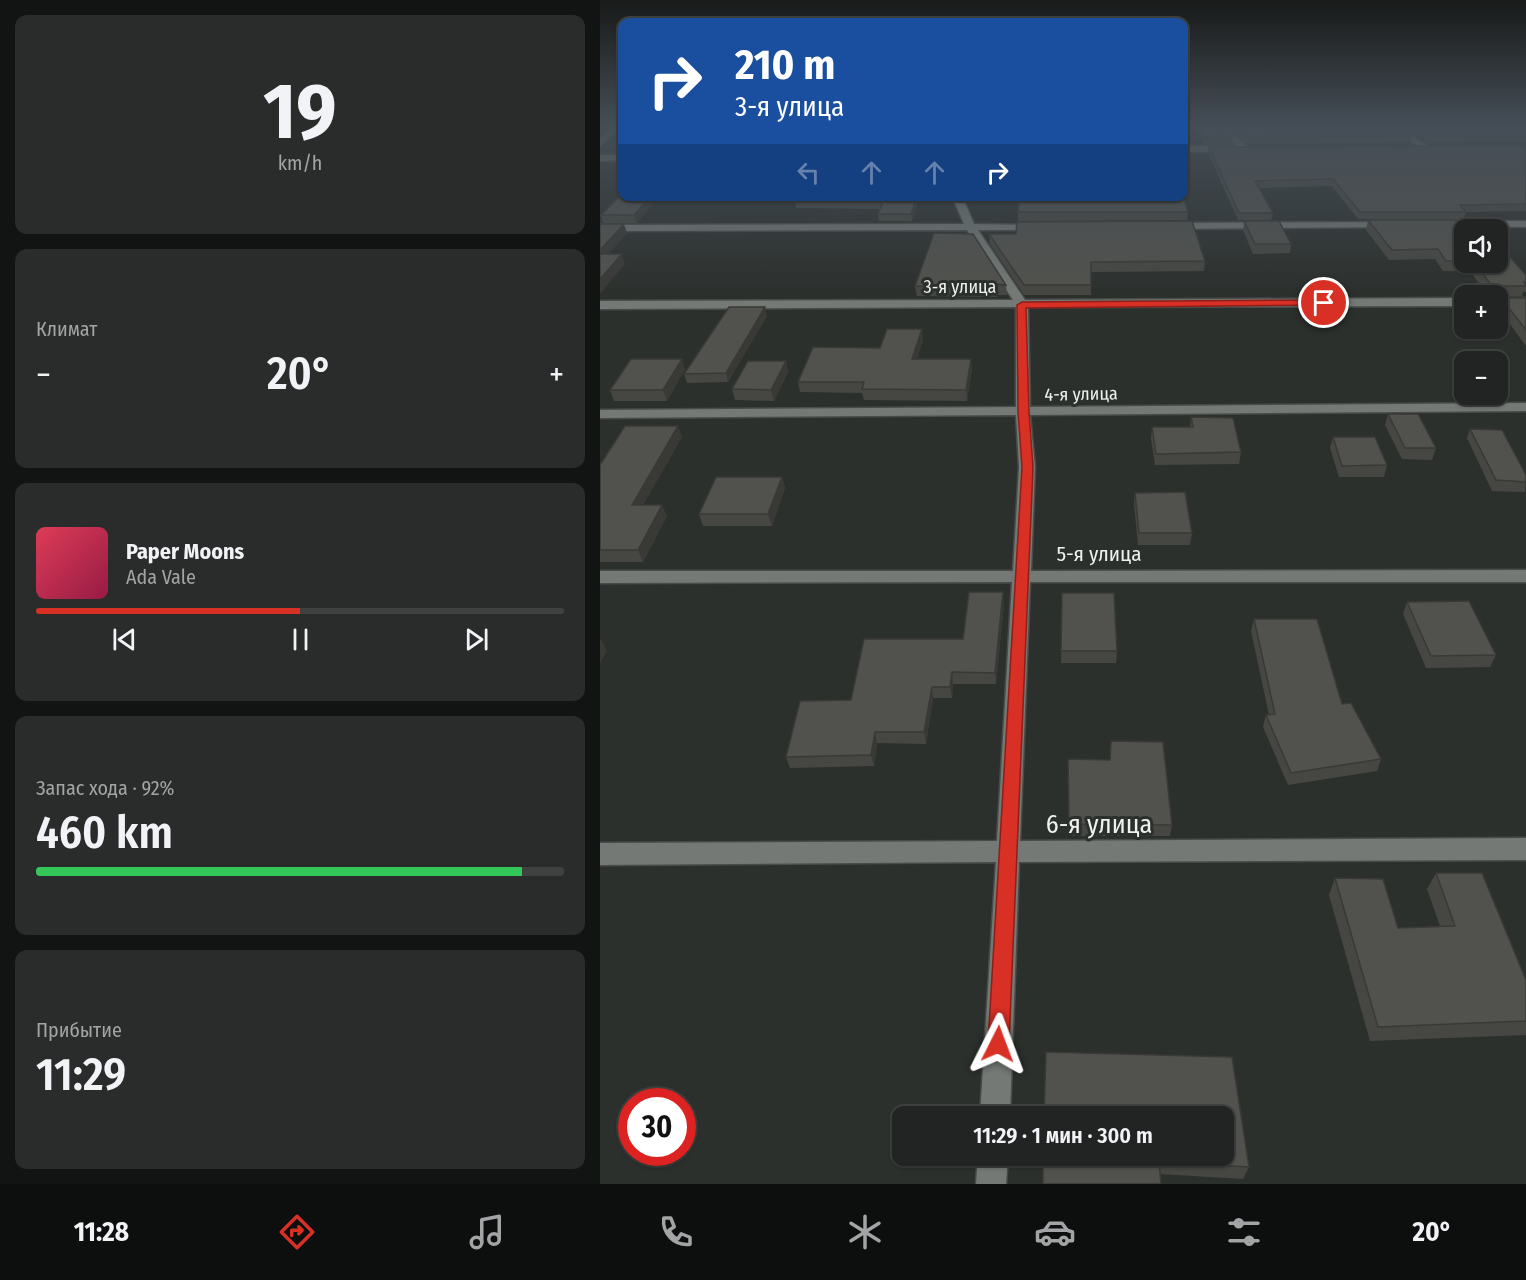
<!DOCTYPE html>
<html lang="ru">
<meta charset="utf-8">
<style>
body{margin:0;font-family:"Fira Sans Condensed",sans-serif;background:#292c2a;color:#f1f3f6;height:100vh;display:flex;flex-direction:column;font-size:22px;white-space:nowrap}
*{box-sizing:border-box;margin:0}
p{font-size:20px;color:#a2a4a5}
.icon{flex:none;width:33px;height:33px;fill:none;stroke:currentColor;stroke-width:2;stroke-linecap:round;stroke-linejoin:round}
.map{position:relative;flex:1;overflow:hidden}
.sheet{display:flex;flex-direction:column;gap:15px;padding:15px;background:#121413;width:600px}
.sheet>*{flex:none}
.guide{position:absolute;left:18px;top:18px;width:570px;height:183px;border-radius:12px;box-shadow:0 2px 4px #0004,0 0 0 2px #3e4140;background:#1a4fa0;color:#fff;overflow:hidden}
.buttons{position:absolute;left:854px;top:219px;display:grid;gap:12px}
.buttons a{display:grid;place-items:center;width:54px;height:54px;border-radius:12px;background:#212422;box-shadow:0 2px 4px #0004,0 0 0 2px #3e4140;font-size:30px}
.speed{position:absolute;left:18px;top:1088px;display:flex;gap:12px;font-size:30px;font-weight:700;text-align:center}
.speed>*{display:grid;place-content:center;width:78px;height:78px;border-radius:50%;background:#212422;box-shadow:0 2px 4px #0004,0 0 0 2px #3e4140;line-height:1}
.speed .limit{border:9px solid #d22;background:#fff;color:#111}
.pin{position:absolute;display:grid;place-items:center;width:51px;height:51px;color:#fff;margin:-26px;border:3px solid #fff;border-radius:50%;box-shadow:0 2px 6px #0007}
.me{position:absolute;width:66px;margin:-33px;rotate:3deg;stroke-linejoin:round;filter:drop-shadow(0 0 4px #0008)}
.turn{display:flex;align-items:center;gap:21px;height:126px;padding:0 18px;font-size:27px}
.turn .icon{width:78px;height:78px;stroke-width:2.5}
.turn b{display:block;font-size:42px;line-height:51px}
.lanes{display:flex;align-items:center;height:57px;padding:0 18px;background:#0003;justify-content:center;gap:30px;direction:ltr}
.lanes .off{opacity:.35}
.big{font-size:45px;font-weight:600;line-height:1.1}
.sheet .widget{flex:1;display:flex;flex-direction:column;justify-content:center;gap:9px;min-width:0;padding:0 21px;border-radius:12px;background:#292c2a}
.sheet .dial{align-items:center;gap:0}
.dial b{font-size:78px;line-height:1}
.song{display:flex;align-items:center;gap:18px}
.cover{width:72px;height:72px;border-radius:9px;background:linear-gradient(135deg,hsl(350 70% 55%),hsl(340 70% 35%))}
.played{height:6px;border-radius:3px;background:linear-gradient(90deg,#d93025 50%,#3e4140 50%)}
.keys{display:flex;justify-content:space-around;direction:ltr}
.heat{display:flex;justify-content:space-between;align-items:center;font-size:33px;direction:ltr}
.charge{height:9px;border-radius:4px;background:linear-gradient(90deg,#34c759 92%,#3e4140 0)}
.trip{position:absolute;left:292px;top:1106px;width:342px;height:60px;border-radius:12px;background:#212422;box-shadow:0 2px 4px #0004,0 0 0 2px #3e4140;font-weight:600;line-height:60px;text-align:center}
.tabs{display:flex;height:96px;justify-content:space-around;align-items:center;background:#0d0e0e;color:#a2a4a5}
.tabs .icon{width:42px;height:42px}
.tabs .on{color:#d93025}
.tabs b{font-size:27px;color:#f1f3f6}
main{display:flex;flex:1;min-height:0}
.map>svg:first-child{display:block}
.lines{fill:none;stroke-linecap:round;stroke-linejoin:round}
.minor-casing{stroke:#484c49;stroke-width:3}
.minor{fill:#747975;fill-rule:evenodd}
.wall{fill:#464742}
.shaded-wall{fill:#393936}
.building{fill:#51524d;stroke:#393936;stroke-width:1.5}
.route{fill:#d93025;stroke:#8d1f18;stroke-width:1.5}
.labels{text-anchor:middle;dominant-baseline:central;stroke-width:6;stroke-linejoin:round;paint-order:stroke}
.far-street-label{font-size:18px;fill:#eef1ef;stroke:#2c302d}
.street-label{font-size:21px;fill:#eef1ef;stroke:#2c302d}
.near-street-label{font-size:26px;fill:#eef1ef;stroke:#2c302d}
</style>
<main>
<section class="sheet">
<div class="widget dial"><b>19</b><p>km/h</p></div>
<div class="widget"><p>Климат</p>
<div class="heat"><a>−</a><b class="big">20°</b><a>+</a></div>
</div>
<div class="widget">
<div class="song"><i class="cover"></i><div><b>Paper Moons</b><p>Ada Vale</p></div></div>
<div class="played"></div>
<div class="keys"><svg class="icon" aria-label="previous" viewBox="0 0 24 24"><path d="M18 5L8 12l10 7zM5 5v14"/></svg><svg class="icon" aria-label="pause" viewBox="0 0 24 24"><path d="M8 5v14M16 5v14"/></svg><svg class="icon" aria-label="next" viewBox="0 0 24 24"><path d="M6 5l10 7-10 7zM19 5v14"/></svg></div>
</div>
<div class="widget"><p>Запас хода · 92%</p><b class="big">460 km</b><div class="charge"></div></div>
<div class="widget"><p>Прибытие</p><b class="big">11:29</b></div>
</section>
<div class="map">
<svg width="926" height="1184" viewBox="0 0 926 1184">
<rect width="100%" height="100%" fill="#2c302d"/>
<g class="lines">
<g class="minor-casing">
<path id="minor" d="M10 127H18L0 146V139Z
M617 127H625L647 146V150H641Z
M791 127H800L829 147 822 149Z
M584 146H633L637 149 633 152H584Z
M0 155H22V160L0 161Z
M352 196H362L374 224 443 225V229L439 230H378L425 300 864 298V306L428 307 430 407 926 403V411L430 415 435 467 431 571 926 570V582H430L420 841 926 838V860L419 862 410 1116H380L396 862 0 865V843L397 841 412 582 0 583V571H413L419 467 416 415 0 418V410L416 407V307L0 309V301L413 300 367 230 0 231V225L364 224Z
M857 221H926V227L853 226 852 224Z
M790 222 794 223V227L569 229 564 226 569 223Z
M897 298H926V306H897Z
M378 1155H408L406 1184H376Z"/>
</g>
<use href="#minor" class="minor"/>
</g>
<path class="wall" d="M596 127H621L632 137 631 144H604Z
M628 127H797L811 136 810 143 648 144Z
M804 127H926V142L829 143Z
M926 146V211L866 212 864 219H758L732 186 659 188 673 213 671 220H638L608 153 609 147Z
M22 196H53L55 202 37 223H3L1 215Z
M320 196 312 221H279L278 214 281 209 196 208 195 201Z
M488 197 588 212 587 220 418 221V212Z
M768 220 864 230V262H897L926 275V292H923L922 296H898L897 298V296H888L870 271H843L835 259 789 260 766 230Z
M644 221 691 244 690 253 653 254 643 230Z
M389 234 605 261 604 271 491 272V295H424L390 244Z
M406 285 407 295H397V297L317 296 315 286Z
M901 298H926V346L898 308Z
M167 316 128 382 87 383 84 374Z
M323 339 317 359 372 369 367 401 264 400 262 393 200 392 198 382 280 348Z
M186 361 188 372 174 401 135 400 132 389Z
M85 369 67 401H14L10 390Z
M788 414 836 448 832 460 802 459 785 425Z
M591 417 641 452 639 464 555 465 551 439 552 427H590Z
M870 429 926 475 925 492 892 491 867 438Z
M82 437 43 505 67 516 43 562H0V465Z
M733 437 787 465 784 477H739L730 448Z
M182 477 185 488 172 526H103L99 514Z
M535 493 592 533 590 545H538L534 504Z
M462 593 517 651 516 663H461Z
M807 602 896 655 890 667 826 668 803 614Z
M404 604 396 684H353L352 698H333L326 744 277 743 274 766 190 768 186 757 251 700 363 639Z
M654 619 742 704 781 759 777 771 688 785 663 727 666 715H669L651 631Z
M468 759 572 825 570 836H469Z
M836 873 926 980V1035L770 1041 729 895 735 878 798 928 840 926 827 889Z
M443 1155 649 1167 643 1179 560 1174Z"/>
<path class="shaded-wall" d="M51 196H53L55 202 37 223 34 215Z
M317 196H320L312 221 311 214Z
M24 224 27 233 0 264V250Z
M22 254 25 264 0 294V279Z
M165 307 167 316 128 382 126 373Z
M322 329 323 339 314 369 312 359Z
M82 359 85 369 67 401 63 390Z
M371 359 372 369 367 401 366 390Z
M186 361 188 372 174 401 171 390Z
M78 426 82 437 37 516 32 505Z
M182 477 185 488 172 526 168 514Z
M62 505 67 516 43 562 38 550Z
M403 592 404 604 396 684 395 673Z
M1 639 7 651 0 663V640Z
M352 672 353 684 352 698 350 687Z
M332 687 333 698 326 744 324 732Z
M275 732 277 743 274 766 271 755Z"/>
<path class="building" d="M599 127H621L632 137H604Z
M636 127H797L811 136 649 137Z
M815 127H926V136H830Z
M926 146V204L860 205 866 212H760L733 179 655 181 673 213H639L609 147Z
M22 194V196H51L34 215H1Z
M198 196H317L311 214H278L283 202 195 201Z
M419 196H583L588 212H418Z
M768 220H876L885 230H864V261H846L838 249 792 250Z
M592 221 605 261 491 262V285H424L389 234H416L417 222Z
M644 221H679L691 244H655Z
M0 224H24L0 250Z
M334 233 373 234 406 285 396 284 397 287 315 286Z
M897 243 926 275V282H924L926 286H901L898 294 874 262H897Z
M0 254H22L0 279Z
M901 298H926V330Z
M129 307H165L126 373 84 374Z
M287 329H322L312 359H371L366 390 262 389 264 382H198L213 347 280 348Z
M31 359H82L63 390H10Z
M148 361H186L171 390 132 389Z
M788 414H818L836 448H805Z
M591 417 633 418 641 452 556 454 552 427H593Z
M25 426H78L32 505H62L38 550H0V465Z
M870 429 902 430 926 475V482L896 480Z
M733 437H775L787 465 742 466Z
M116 477H182L168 514H99Z
M585 492 592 533H539L535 493Z
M369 592H403L395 673 352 672 350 687H332L324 732H275L271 755 186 757 200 701 251 700 264 639H363Z
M462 593H514L517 651H461Z
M869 601 896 655 831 656 807 602Z
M654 619H717L742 704 751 703 781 759 691 773 666 715 675 714Z
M511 741 563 742 572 825 469 824 468 759 510 760Z
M836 873H882L926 980V1021L778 1027 735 878 783 879 798 928 855 926Z
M446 1052 632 1057 649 1167 559 1162 561 1184H443V1155H624V1116H444Z"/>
<linearGradient id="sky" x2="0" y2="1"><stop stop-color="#181a19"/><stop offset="0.43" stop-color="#454e57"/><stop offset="1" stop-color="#454e57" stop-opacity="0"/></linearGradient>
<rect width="926" height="292" fill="url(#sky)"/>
<path class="route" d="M724 300 729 303 728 305 426 308 429 412 433 467 409 1044 406 1052 398 1055 391 1052 388 1044 422 467 418 412 417 305 422 302Z"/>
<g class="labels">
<g class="far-street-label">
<text x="360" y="287">3-я улица</text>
<text transform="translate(481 394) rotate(-1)">4-я улица</text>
</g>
<g class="street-label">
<text x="499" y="554">5-я улица</text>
</g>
<g class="near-street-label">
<text x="499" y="824">6-я улица</text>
</g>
</g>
</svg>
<div class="buttons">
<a><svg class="icon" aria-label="sound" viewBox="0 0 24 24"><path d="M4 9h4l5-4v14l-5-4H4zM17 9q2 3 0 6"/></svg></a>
<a>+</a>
<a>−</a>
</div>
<div class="speed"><div class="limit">30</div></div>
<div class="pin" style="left:724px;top:303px;background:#d93025"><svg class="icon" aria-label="arrive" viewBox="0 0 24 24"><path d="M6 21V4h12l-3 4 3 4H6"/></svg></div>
<svg class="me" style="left:398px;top:1044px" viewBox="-20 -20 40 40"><path d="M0-17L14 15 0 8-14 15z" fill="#d93025" stroke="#fff" stroke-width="4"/></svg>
<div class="trip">11:29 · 1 мин · 300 m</div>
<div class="guide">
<div class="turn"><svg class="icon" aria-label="right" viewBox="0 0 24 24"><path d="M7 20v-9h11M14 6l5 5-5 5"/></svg><div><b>210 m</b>3-я улица</div></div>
<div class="lanes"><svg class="icon off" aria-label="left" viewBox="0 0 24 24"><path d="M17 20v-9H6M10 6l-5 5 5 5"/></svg><svg class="icon off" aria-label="ahead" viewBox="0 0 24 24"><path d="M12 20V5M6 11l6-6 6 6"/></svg><svg class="icon off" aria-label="ahead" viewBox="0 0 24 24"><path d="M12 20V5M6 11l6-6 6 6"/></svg><svg class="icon" aria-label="right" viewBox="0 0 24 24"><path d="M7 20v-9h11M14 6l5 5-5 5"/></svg></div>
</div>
</div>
</main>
<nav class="tabs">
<b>11:28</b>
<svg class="icon on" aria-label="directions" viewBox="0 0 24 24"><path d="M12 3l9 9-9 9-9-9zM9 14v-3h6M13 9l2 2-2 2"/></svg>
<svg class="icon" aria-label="music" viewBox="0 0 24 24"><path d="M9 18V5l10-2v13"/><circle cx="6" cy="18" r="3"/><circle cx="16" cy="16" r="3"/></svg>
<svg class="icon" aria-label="phone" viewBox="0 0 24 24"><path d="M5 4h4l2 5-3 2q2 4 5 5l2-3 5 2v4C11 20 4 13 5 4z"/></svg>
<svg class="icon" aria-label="climate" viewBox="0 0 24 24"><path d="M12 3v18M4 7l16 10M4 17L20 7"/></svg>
<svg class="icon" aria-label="car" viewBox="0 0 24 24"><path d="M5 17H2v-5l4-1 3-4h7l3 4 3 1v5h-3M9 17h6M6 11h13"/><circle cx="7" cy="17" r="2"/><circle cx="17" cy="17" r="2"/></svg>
<svg class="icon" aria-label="filters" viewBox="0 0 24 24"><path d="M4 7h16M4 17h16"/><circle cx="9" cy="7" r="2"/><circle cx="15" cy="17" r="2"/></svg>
<b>20°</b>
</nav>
